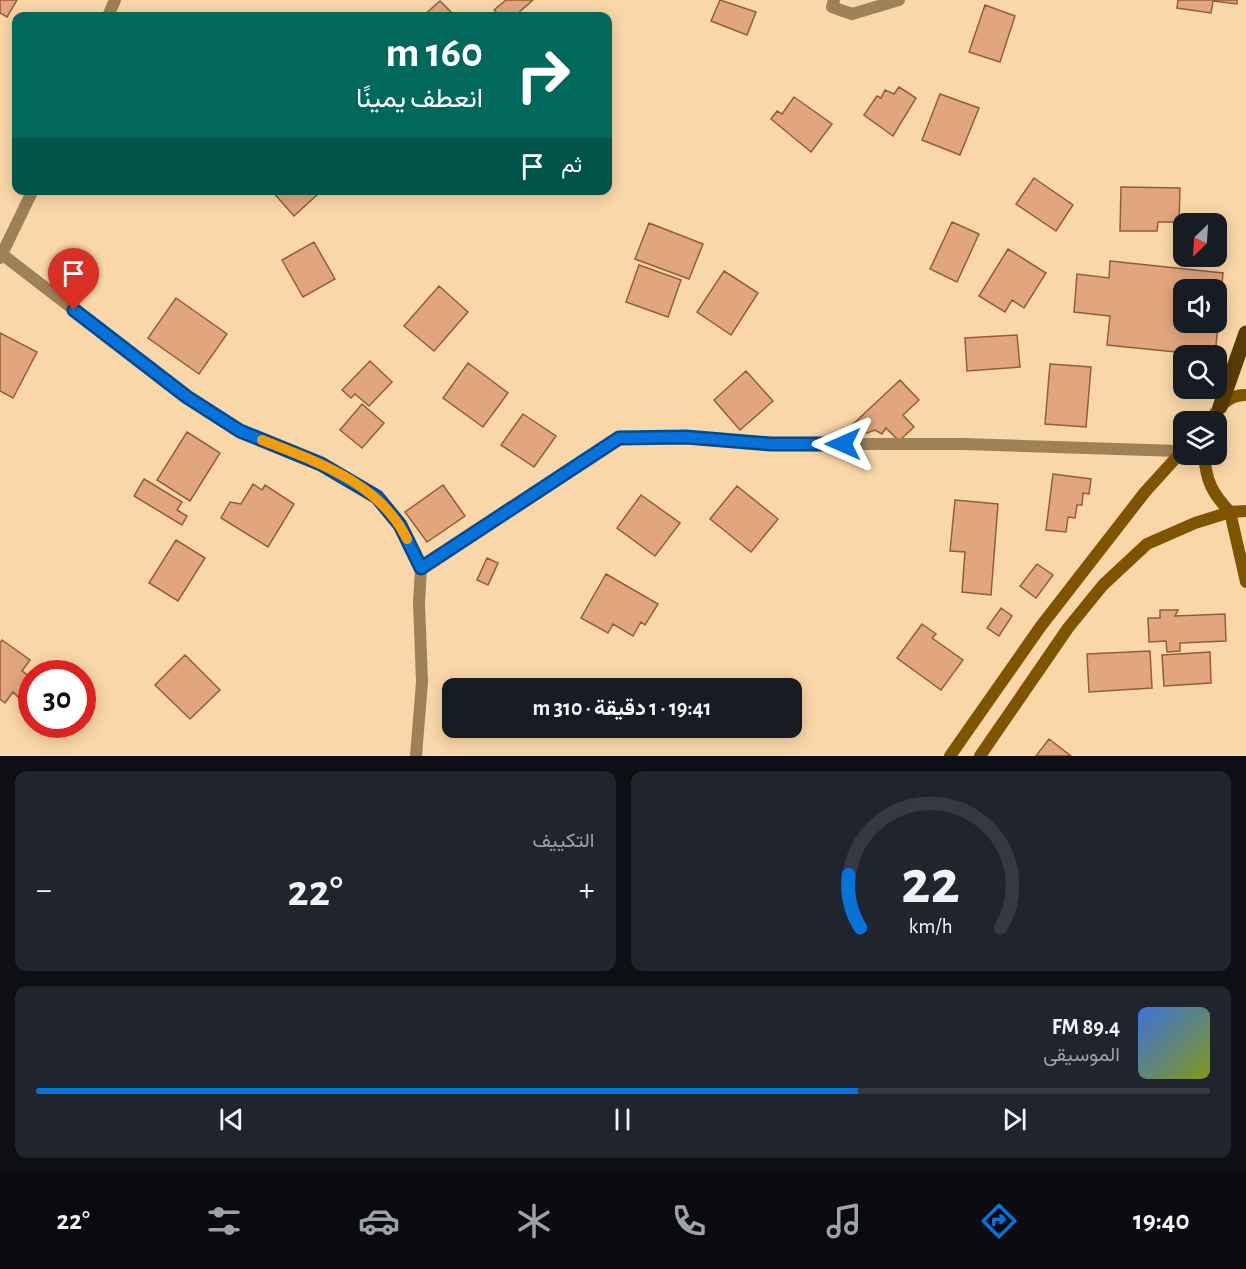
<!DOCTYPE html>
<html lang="ar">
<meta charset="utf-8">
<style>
body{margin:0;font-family:"Alegreya Sans",Vazirmatn,sans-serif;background:#20242c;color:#f1f3f6;direction:rtl;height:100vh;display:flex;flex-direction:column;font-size:22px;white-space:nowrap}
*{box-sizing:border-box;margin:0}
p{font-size:20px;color:#9ea1a6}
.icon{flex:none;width:33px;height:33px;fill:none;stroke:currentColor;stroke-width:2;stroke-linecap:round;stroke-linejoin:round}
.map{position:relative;height:756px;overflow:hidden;direction:ltr}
.details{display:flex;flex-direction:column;gap:15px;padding:15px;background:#0d0f14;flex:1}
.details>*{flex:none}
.guide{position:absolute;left:12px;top:12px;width:600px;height:183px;border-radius:12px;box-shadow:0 3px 15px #0003;direction:rtl;background:#00695c;color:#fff;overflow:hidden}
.needle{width:39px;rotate:205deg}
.tools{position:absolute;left:1173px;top:213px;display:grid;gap:12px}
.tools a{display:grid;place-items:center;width:54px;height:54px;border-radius:12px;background:#171b24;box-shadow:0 3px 15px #0003;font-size:30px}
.speed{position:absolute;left:18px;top:660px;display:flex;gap:12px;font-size:30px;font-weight:700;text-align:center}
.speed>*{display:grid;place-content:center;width:78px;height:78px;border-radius:50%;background:#171b24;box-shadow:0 3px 15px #0003;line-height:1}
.speed .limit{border:9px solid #d22;background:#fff;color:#111}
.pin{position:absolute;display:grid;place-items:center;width:51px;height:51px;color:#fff;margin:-62px -26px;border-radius:50% 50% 50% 0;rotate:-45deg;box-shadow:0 0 6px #0007}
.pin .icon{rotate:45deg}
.me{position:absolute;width:66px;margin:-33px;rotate:270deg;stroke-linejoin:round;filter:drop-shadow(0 0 4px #0008)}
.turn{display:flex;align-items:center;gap:21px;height:126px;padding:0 30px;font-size:27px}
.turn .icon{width:78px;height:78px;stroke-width:2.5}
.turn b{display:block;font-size:42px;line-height:51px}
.then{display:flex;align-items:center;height:57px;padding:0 30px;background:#0003;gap:12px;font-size:22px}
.big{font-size:45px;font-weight:700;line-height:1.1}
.details .tile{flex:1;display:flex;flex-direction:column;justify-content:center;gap:9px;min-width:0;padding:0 21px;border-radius:12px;background:#20242c}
.details .dial{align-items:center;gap:0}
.dial svg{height:156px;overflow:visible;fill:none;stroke:#363941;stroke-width:7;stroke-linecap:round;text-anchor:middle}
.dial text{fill:#f1f3f6;stroke:none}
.song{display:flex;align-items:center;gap:18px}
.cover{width:72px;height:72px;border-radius:9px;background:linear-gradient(135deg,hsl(220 70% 55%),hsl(70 70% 35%))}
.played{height:6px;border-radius:3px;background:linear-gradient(90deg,#0772da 70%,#363941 70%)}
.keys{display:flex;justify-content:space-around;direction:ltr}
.heat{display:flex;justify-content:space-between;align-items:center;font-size:33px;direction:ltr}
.details .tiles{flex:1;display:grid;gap:15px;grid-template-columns:1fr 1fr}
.tile:last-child{grid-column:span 2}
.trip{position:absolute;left:442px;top:678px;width:360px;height:60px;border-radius:12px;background:#171b24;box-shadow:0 3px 15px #0003;font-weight:700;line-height:60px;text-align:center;direction:rtl}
.tab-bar{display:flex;height:96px;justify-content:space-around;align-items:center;background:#090b0e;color:#9ea1a6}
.tab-bar .icon{width:42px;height:42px}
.tab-bar .current{color:#0772da}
.tab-bar b{font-size:27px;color:#f1f3f6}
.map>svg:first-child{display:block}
.building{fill:#e2a67d;stroke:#955d36;stroke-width:1.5;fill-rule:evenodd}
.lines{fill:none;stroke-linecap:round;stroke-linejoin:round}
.minor{stroke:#9f8158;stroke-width:12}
.tertiary{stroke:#9f8158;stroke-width:12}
.secondary{stroke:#7f5400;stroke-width:12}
.primary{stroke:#593b05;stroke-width:15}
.route-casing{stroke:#054a8e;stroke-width:15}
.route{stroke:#0772da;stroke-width:10}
.slow{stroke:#f59e0b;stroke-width:10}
</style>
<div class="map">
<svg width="1246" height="756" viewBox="0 0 1246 756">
<rect width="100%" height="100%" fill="#fad7a8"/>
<path class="building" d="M0 0H17L7 17 0 13Z
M506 0H533L517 14 519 16H500L494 10Z
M720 0 756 12 747 35 711 21Z
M1178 0H1237V4L1213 1 1211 13 1177 8Z
M440 1 455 16H423Z
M985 5 1015 16 1000 62 969 52Z
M899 87 916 98 893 136 864 115 877 96 881 98 885 90 894 94Z
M940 94 979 108 960 155 922 140Z
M794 97 832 124 811 152 771 119 777 111 782 114Z
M1034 178 1073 205 1056 231 1016 204Z
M1121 187 1180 188 1179 222H1158L1157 231H1120Z
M271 190H316L318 194 294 216Z
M952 222 979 234 957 282 930 269Z
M649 223 703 244 689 279 635 259Z
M314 242 335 279 303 297 282 260Z
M1008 249 1046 273 1024 308 1012 300 1005 312 979 296Z
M1110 261 1223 273 1215 356 1107 345 1110 316 1074 312 1077 274 1109 278ZM1184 290H1216V322H1184Z
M639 265 681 280 668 317 626 302Z
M724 271 758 293 731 335 697 312Z
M439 286 468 312 434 351 404 326Z
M176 298 227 334 199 374 148 338Z
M0 333 37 352 13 398 0 391Z
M1017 335 1020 367 967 371 965 338Z
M370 361 392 382 369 406 355 394 351 398 342 390Z
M468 363 508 393 483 427 443 398Z
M1050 364 1091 367 1086 427 1045 424Z
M746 371 773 401 740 430 714 400Z
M900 380 919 400 903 415 914 427 899 441 886 428 882 434 875 430 859 436 850 427Z
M362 404 384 423 362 448 340 430Z
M523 414 556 436 534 467 501 445Z
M187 432 220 453 190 501 157 480Z
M1053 474 1091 479 1089 494 1083 493 1082 505H1077L1075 518 1068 517 1066 532 1046 530Z
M144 479 182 502 177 510 187 516 182 525 134 496Z
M253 484 262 490 265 485 294 504 268 547 221 518 230 502 241 504Z
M443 485 465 516 427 542 405 512Z
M737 486 778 519 751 552 710 519Z
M641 495 680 523 655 556 617 528Z
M955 500 998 504 991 595 962 592 965 552 950 551Z
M176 540 205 558 178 601 149 583Z
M487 558 498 563 488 585 477 580Z
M1037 564 1053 575 1036 598 1020 586Z
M606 574 658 604 645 625 641 622 633 636 613 624 608 633 581 618Z
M1001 608 1012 616 999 636 987 628Z
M1160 610H1178L1175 616 1225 614 1226 641 1180 643V651L1167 652 1166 641 1149 642 1148 618H1160Z
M922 624 936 634 932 638 963 660 941 690 897 658Z
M2 640 30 660 22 671 32 678 18 697 13 692 5 703 0 699V643Z
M1150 651 1152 688 1089 692 1087 654Z
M1210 652 1211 683 1164 686 1162 655Z
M185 655 220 690 190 719 155 685Z
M1049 739 1071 756H1036Z"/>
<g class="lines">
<path class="minor" d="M834 0 832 7 852 14 899 0
M3 255 187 397 240 431 321 464 377 497 400 525 421 568 419 603 422 682 416 756
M421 568 619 438 686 437 771 444H963L1179 451"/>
<path class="tertiary" d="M108 16 115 0
M0 258 33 190"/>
<path class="secondary" d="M1209 422C1218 408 1229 394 1246 395
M1204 454C1206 481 1212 493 1230 512L1246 511
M950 756 1041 626 1145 492 1184 449
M980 756 1068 628 1103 585 1147 544 1195 523 1230 512 1246 582"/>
<path class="primary" d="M1220 407 1246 333"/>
</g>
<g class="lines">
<g class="route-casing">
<path id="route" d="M74 310 187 397 240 431 321 464 377 497 400 525 421 568 619 438 686 437 771 444H843"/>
</g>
<use href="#route" class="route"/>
<path class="slow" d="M262 440C317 462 380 483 407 539"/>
</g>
</svg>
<div class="tools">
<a><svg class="needle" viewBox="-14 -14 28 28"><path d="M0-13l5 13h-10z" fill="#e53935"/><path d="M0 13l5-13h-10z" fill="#9ea1a6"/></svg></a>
<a><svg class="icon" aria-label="sound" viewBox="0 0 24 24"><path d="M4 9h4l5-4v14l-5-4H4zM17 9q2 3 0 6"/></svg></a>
<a><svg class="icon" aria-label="search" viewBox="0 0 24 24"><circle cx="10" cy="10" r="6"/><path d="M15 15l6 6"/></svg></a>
<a><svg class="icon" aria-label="layers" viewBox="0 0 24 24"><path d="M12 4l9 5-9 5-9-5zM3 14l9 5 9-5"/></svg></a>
</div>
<div class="speed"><div class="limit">30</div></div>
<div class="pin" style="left:74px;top:310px;background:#d93025"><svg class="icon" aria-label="arrive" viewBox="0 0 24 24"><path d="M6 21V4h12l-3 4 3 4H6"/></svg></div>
<svg class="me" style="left:843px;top:444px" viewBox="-20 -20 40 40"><path d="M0-17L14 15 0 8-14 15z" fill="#0772da" stroke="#fff" stroke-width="4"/></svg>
<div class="trip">19:41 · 1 دقيقة · 310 m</div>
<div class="guide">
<div class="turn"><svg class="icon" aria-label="right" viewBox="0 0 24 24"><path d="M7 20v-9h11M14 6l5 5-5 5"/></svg><div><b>160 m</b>انعطف يمينًا</div></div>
<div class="then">ثم<svg class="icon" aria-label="arrive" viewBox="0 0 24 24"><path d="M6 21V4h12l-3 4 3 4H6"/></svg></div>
</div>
</div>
<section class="details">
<div class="tiles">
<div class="tile dial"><svg viewBox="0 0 100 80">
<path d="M14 69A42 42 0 1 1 86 69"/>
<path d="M14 69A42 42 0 0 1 8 42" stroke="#0772da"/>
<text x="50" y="56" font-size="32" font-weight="700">22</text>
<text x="50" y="72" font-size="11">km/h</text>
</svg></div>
<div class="tile"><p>التكييف</p>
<div class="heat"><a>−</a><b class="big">22°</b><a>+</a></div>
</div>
<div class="tile">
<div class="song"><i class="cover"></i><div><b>89.4 FM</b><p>الموسيقى</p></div></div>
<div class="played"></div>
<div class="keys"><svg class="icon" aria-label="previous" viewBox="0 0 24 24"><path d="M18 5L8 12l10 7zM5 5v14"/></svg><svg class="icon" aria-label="pause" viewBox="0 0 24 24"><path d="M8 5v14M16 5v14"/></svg><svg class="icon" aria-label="next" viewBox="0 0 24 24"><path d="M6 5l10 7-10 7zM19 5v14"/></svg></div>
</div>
</div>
</section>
<nav class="tab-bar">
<b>19:40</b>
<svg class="icon current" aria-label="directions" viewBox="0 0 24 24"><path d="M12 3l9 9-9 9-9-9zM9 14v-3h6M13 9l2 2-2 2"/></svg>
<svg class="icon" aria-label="music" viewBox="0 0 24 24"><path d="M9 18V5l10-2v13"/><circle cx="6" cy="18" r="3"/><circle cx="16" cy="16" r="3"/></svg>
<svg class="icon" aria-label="phone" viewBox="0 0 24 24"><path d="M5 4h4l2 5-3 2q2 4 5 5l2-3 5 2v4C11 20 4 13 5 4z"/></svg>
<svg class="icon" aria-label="climate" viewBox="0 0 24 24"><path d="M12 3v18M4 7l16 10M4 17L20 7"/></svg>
<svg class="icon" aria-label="car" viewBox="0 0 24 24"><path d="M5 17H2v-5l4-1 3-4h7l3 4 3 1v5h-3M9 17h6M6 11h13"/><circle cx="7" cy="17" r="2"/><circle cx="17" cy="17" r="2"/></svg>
<svg class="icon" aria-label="filters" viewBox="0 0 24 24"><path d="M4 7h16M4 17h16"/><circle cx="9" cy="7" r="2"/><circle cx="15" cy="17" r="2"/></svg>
<b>22°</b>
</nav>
